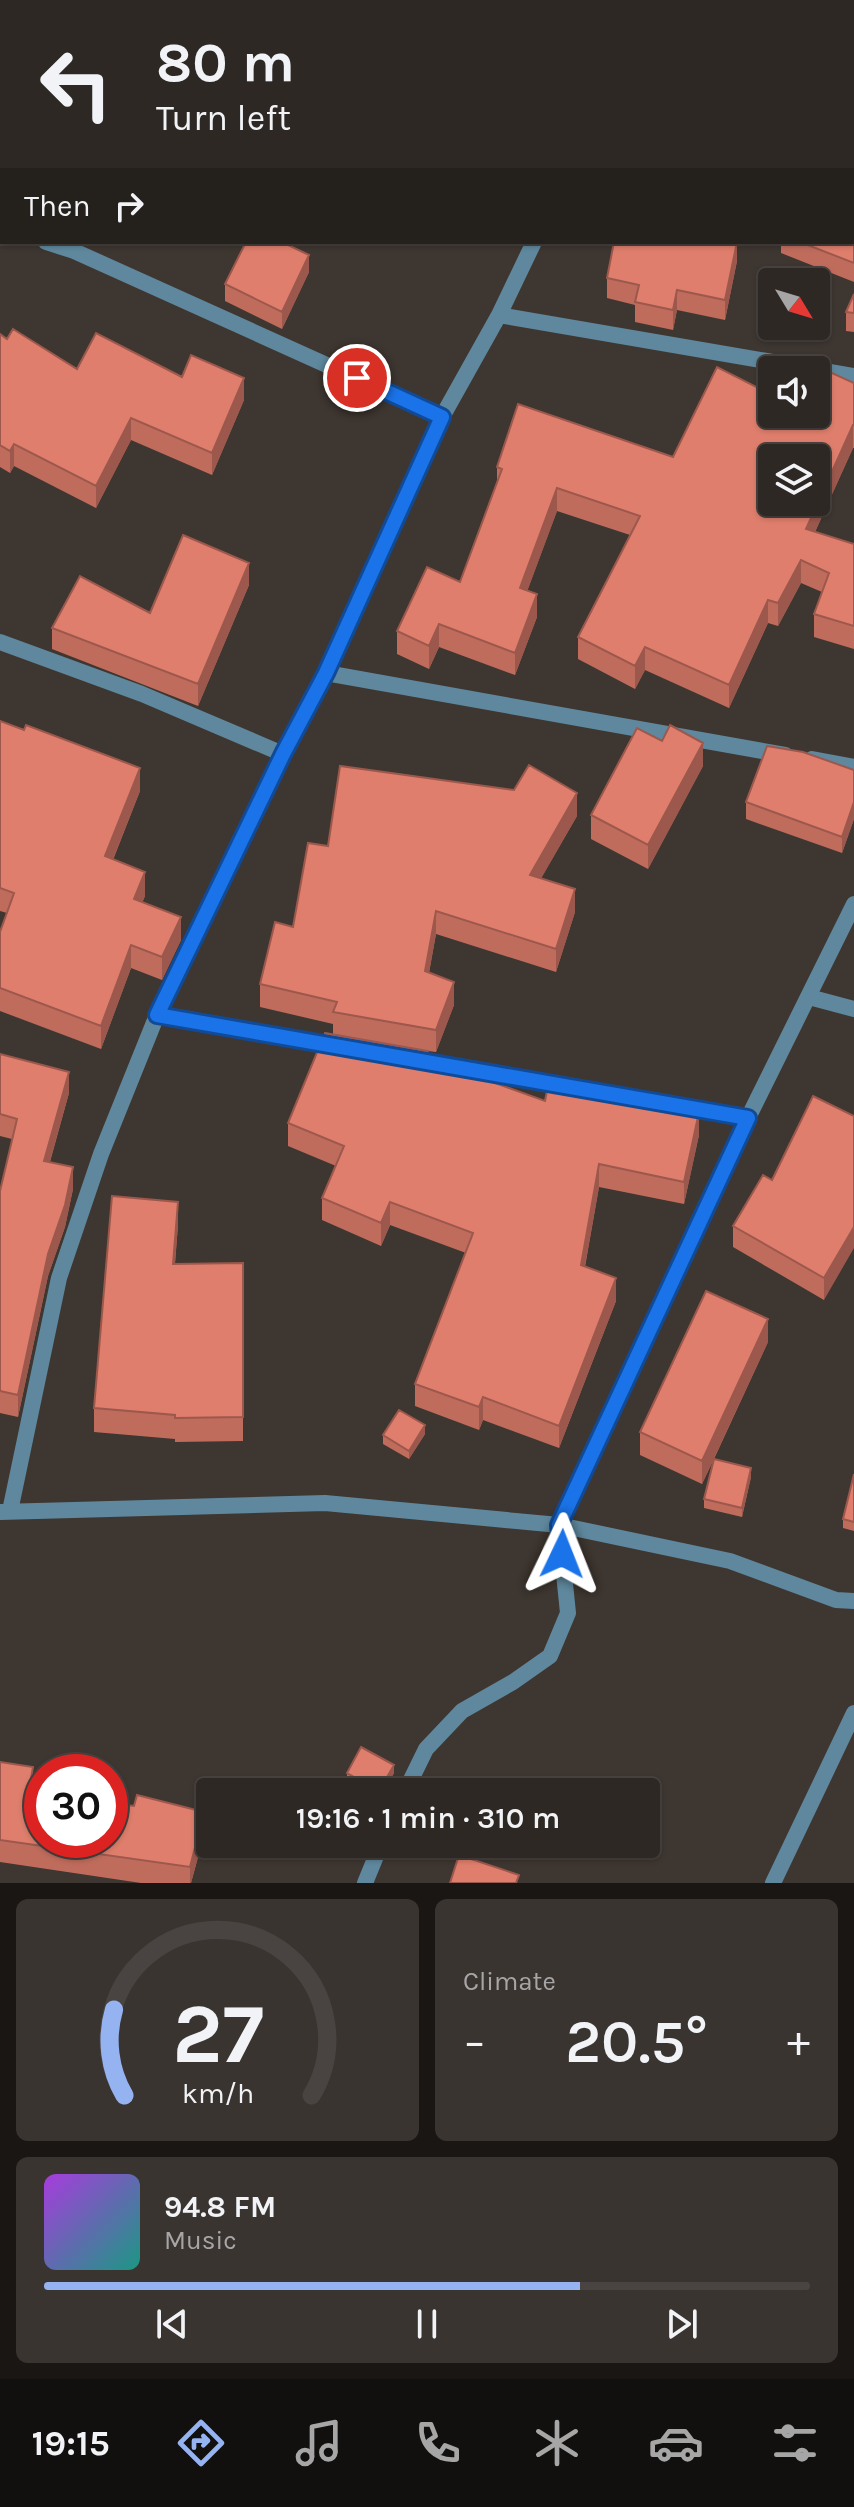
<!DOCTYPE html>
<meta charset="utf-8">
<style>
body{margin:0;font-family:Karla,sans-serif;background:#3a3431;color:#f1f3f6;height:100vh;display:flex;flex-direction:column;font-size:30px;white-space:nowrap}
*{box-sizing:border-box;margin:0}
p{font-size:26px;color:#a7a6a6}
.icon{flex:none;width:44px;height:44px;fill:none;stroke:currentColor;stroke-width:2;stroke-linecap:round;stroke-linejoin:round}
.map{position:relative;height:1883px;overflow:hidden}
.sheet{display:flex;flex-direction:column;gap:16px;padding:16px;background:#191614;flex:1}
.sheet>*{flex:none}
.top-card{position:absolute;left:0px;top:0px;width:854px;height:244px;box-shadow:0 2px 6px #0004,0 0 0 2px #494441;background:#2e2824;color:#f1f3f6;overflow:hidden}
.needle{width:52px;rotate:128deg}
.controls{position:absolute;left:758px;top:268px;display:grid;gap:16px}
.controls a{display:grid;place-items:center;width:72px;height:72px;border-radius:8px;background:#2e2824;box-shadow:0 2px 6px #0004,0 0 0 2px #494441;font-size:40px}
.speed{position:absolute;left:24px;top:1754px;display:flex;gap:16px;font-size:40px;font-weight:700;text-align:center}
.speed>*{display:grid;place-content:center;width:104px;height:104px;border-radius:50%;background:#2e2824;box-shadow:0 2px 6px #0004,0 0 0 2px #494441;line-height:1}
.speed .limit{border:12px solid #d22;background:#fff;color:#111}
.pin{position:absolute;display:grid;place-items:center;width:68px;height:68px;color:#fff;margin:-34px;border:4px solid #fff;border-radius:50%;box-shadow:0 2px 8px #0007}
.me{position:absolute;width:88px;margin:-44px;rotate:2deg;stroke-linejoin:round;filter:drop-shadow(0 0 6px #0008)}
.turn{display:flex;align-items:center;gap:28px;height:168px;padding:0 24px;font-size:36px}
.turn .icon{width:104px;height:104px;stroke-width:2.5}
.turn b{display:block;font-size:56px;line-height:68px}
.then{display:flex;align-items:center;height:76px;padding:0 24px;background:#0003;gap:16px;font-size:30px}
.big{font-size:60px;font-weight:600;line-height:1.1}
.sheet .card{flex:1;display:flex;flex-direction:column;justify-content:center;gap:12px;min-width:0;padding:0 28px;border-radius:12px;background:#3a3431}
.sheet .dial{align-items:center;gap:0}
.dial svg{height:208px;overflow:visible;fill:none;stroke:#494441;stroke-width:7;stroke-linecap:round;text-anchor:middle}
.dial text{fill:#f1f3f6;stroke:none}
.song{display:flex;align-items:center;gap:24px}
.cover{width:96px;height:96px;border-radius:12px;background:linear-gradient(135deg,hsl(280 70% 55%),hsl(170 70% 35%))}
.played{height:8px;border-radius:4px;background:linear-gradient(90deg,#95b2f1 70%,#494441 70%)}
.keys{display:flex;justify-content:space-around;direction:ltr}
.heat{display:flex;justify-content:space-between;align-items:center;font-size:44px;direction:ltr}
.sheet .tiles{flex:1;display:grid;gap:16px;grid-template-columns:1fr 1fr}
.card:last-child{grid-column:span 2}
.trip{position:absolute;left:196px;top:1778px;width:464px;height:80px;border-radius:8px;background:#2e2824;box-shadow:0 2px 6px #0004,0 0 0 2px #494441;font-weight:600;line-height:80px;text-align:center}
.tabs{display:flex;height:128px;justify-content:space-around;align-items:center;background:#12100e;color:#a7a6a6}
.tabs .icon{width:56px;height:56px}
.tabs .active{color:#95b2f1}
.tabs b{font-size:36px;color:#f1f3f6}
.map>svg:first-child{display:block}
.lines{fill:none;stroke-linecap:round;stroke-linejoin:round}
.street{stroke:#5f889e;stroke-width:16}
.wall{fill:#c06c5d}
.shaded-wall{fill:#9c584c}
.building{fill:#df7e6c;stroke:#9c584c;stroke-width:2;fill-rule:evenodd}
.route-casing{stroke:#114b97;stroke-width:20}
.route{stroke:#1a73e8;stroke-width:14}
</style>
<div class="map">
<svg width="854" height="1883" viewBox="0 0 854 1883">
<rect width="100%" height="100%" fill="#3e3630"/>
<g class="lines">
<path class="street" d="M844 0 854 2
M157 2V0
M650 2 651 0
M0 227H2
M46 242 74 251 442 417
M499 315 854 376
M0 642 142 694 283 754
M326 673 785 755
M812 759 854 767
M809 997 854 1009
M157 1015 340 1047
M426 1062 569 1087
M599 1092 748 1118
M10 1511 59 1278 101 1154 157 1015 283 754 326 673 442 417 499 315 534 242
M0 1512 325 1503 559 1525 730 1561 836 1600 854 1601
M405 1792 426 1749 462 1711 513 1682 550 1656 568 1613 559 1525 748 1118 854 904
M365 1883 381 1844
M773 1883 854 1713"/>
</g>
<path class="wall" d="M854 192V282L781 253V242H852Z
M737 261 725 320 677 310 673 330 635 322V305L607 298V278Z
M309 272 282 329 225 301V284Z
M854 294V332L846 331V312Z
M0 334 7 339 77 369 182 377 244 400 212 475 131 440 96 508 14 466 10 473 0 467Z
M854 383V448H853L815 532 854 544V649L814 637V614L822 592 801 583 778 626 768 623 729 708 645 670 635 689 578 659V637L630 535 557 511 527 591 537 617 515 675 439 647 429 669 397 654V631L460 582 497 483V467L673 457 772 414Z
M249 585 198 706 52 649V628L150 613Z
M0 721 140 791 113 860 145 896 142 903 181 940 162 980 131 968 101 1049 0 1011V932L7 913 0 911Z
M662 741 703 766 648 869 591 839V815Z
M854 770V819L842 853 746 819V802Z
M577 816 541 878 575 912 556 972 436 934 429 973 454 1005 436 1052 428 1051V1059L545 1101 699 1135 684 1204 599 1187 585 1267 616 1301 559 1448 483 1420 479 1430 415 1406V1384L466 1253 390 1225 381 1246 322 1220V1198L336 1166 288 1146V1123L333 1034V1024L260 1007V984L293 927 328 846Z
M0 1054 69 1093 50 1162 73 1189 65 1227 48 1276 18 1417 0 1413V1191L12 1139 0 1136Z
M854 1116 824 1300 733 1247V1226L772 1180Z
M178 1225 175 1264 243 1263V1441L175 1442V1439L94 1432V1408Z
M768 1342 714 1459 751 1477 742 1517 704 1508V1499L713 1461 702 1484 640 1455V1432Z
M425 1434 409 1459 383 1444V1435Z
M854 1474V1531L843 1528V1519Z
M0 1762 33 1791 204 1835 191 1883H141L0 1862Z
M347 1773H394L383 1792H366L347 1782Z"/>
<path class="shaded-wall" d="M737 242V261L725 320V300Z
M309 255V272L282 329V312Z
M677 290V310L673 330V310Z
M244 378V400L212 475V453Z
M131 418V440L96 508V486Z
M853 425V448L806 552V529Z
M14 444V466L10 473V451Z
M557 488V511L520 611V588Z
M801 560V583L778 626V603Z
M249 563V585L198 706V684Z
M537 594V617L515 675V653Z
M768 600V623L729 708V685Z
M439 624V647L429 669V646Z
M645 647V670L635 689V666Z
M703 743V766L648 869V845Z
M140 768V791L105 879V856Z
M577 793V816L530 898V875Z
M854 802V819L842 853V837Z
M145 872V896L134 922V899Z
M575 889V912L556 972V949Z
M436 911V934L425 994V971Z
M181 917V940L162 980V957Z
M131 945V968L101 1049V1026Z
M454 982V1005L436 1052V1030Z
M69 1072V1093L44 1182V1161Z
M699 1112V1135L684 1204V1182Z
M599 1164V1187L581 1288V1265Z
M73 1167V1189L65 1227 48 1276 18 1417V1395L48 1254Z
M178 1202V1225L173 1287V1264Z
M390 1202V1225L381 1246V1223Z
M854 1227V1248L824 1300V1278Z
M616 1278V1301L559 1448V1426Z
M768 1319V1342L702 1484V1461Z
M483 1397V1420L479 1430V1407Z
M425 1425V1434L409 1459V1451Z
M751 1468V1477L742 1517V1508Z
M394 1765V1773L383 1792H379Z
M33 1767V1789L29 1813V1791Z
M204 1812V1835L191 1883H190V1867Z"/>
<path class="building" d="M414 0H441L446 2H413Z
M852 191 854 192V263L800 242H852Z
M246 242H282L309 255 282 312 225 284Z
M614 242H737L725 300 677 290 673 310 635 302 639 285 607 278Z
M854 294V313L846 312Z
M13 329 77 369 96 333 182 377 191 355 244 378 212 453 131 418 96 486 14 444 10 451 0 445V334L7 339Z
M810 363 854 383V425H853L806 529 854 544V626L814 614 829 573 801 560 778 603 768 600 729 685 645 647 635 666 578 637 640 516 557 488 520 588 537 594 515 653 439 624 429 646 397 631 427 567 460 582 502 469 497 467 518 404 673 457 717 367 772 395V414H816V370H806ZM772 458H816V502H772Z
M183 535 249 563 198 684 52 628 80 576 150 613Z
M0 721 24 730 26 725 140 768 105 856 145 872 134 899 181 917 162 957 131 945 101 1026 0 988V932L14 893 0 888Z
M670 725 703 743 648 845 591 815 637 728 662 741Z
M767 746 803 752 854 770V802L842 837 746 802Z
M529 765 577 793 530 875 575 889 556 949 436 911 425 971 454 982 436 1030 333 1012 337 1002 260 984 275 922 293 927 308 843 328 846 340 766 514 790Z
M325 1033 428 1051 426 1058 545 1101 549 1081 699 1112 684 1182 599 1164 581 1265 616 1278 559 1426 483 1397 479 1407 415 1384 473 1233 390 1202 381 1223 322 1198 344 1146 288 1123Z
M0 1054 69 1072 44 1161 73 1167 65 1205 48 1254 18 1395 0 1391V1191L17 1119 0 1114Z
M813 1096 854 1116V1227L824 1278 733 1226 763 1175 772 1180Z
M112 1196 178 1202 173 1264 243 1263V1417L175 1418V1415L94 1408Z
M706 1291 768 1319 702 1461 640 1432Z
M399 1410 425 1425 409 1451 383 1435Z
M714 1459 751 1468 742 1508 704 1499Z
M854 1474V1522L843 1519Z
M361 1747 394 1765 379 1791 347 1773Z
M0 1762 33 1767 29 1791 42 1793V1840H110V1803L134 1806 137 1795 204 1812 190 1867 0 1840Z
M459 1855 519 1875 516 1883H450Z"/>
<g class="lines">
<g class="route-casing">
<path id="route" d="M357 378 442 417 326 673 283 754 157 1015 748 1118 559 1525 562 1554"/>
</g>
<use href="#route" class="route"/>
</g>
</svg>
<div class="controls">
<a><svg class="needle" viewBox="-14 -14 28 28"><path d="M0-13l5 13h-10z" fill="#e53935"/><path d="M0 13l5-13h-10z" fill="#a7a6a6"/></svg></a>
<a><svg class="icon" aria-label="sound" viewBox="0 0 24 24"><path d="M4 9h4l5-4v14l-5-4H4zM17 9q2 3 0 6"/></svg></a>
<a><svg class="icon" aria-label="layers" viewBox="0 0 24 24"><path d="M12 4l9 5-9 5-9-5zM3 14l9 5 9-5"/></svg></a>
</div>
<div class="speed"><div class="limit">30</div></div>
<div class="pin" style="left:357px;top:378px;background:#d93025"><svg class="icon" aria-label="arrive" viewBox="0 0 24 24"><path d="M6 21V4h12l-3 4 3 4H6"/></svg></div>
<svg class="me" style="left:562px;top:1554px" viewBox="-20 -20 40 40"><path d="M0-17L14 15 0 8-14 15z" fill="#1a73e8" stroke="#fff" stroke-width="4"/></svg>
<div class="trip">19:16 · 1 min · 310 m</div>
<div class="top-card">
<div class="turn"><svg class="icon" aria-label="left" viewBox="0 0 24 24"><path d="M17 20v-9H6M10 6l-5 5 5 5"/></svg><div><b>80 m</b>Turn left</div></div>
<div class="then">Then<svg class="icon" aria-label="right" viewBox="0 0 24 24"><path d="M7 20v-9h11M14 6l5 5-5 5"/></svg></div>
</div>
</div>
<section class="sheet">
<div class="tiles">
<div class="card dial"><svg viewBox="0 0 100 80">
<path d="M14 69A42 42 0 1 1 86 69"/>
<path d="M14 69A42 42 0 0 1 10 36" stroke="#95b2f1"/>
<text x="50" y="56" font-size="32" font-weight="700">27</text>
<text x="50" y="72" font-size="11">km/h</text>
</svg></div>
<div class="card"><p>Climate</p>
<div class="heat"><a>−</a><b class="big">20.5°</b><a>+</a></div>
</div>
<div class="card">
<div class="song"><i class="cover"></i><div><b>94.8 FM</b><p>Music</p></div></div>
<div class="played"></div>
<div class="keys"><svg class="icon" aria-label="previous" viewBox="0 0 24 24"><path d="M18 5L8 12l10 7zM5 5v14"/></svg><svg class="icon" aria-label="pause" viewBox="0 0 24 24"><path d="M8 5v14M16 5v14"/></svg><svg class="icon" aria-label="next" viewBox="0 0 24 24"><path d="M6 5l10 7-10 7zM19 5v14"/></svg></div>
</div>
</div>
</section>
<nav class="tabs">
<b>19:15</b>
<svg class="icon active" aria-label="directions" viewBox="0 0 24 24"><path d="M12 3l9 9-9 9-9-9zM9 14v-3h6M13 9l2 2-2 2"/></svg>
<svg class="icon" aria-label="music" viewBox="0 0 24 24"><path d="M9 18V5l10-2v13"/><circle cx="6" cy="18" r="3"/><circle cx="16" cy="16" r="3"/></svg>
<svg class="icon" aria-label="phone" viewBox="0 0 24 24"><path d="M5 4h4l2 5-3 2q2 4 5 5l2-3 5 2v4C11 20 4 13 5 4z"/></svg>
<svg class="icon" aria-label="climate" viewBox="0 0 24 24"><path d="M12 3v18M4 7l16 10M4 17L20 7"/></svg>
<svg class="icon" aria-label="car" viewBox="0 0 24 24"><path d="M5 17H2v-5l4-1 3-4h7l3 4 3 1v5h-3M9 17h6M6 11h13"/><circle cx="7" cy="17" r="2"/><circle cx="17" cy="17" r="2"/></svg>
<svg class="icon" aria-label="filters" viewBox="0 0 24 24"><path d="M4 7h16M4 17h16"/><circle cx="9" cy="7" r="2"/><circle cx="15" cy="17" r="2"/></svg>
</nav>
